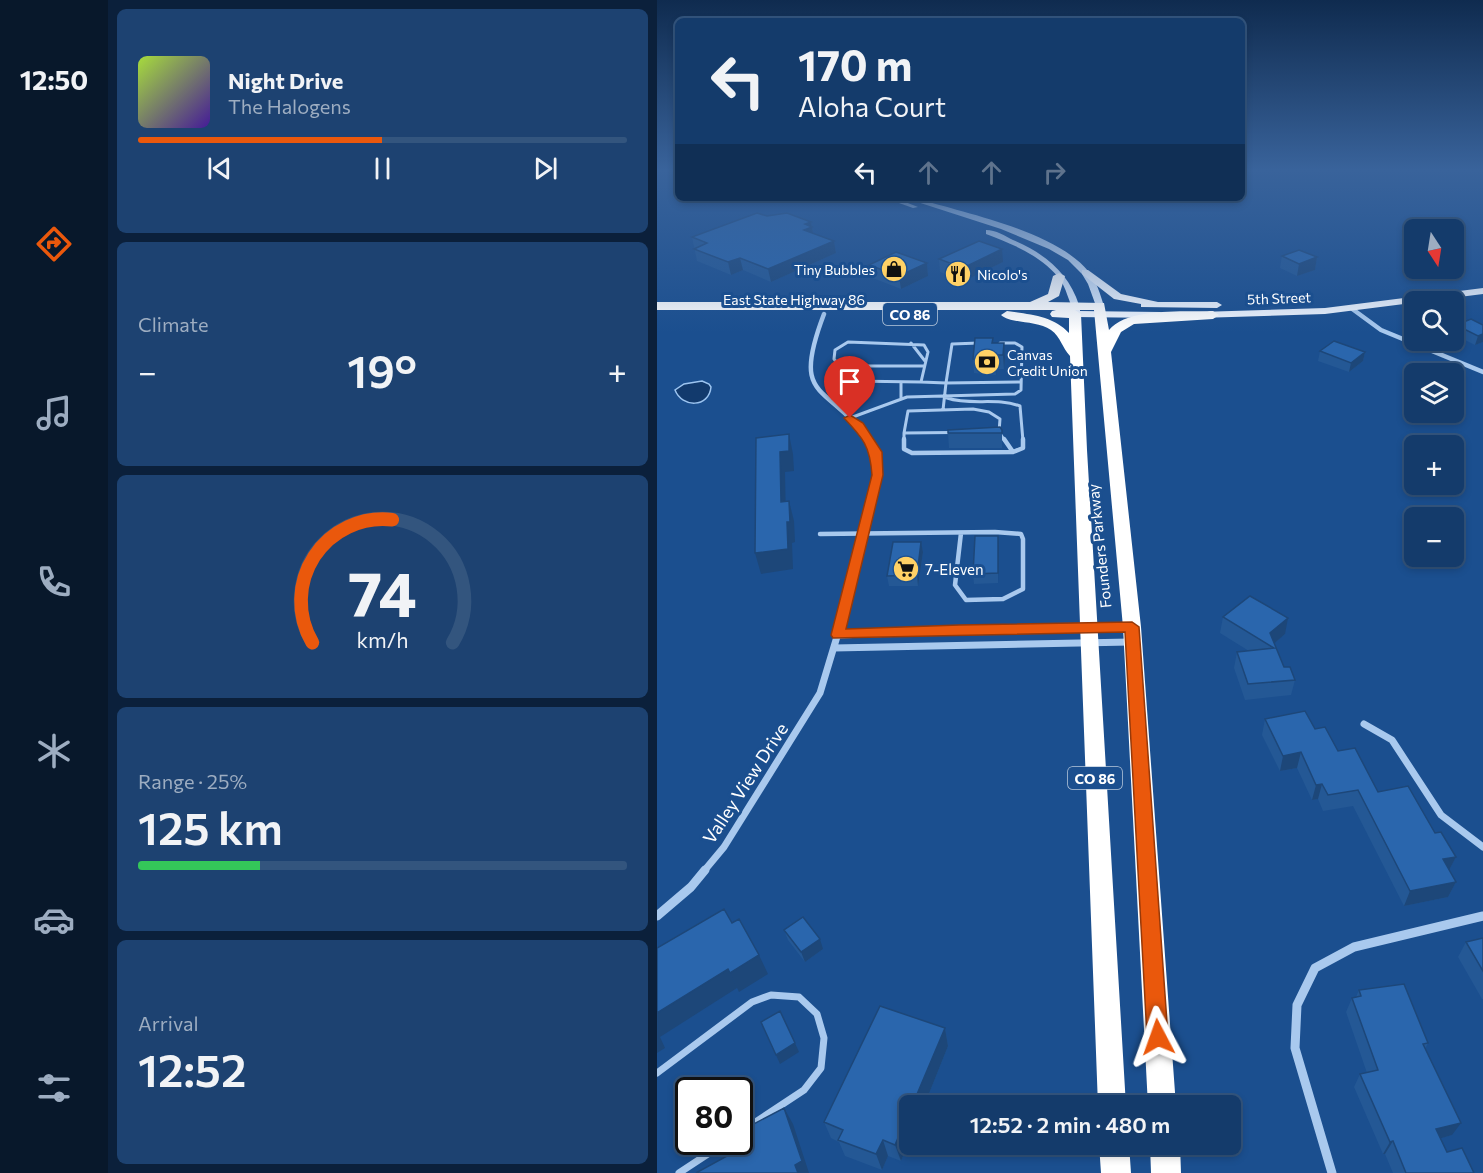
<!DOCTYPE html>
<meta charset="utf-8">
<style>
body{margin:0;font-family:Commissioner,sans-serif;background:#1d4271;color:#f1f3f6;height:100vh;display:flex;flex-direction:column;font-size:22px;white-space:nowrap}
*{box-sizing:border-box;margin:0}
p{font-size:20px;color:#9dadc1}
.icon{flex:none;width:33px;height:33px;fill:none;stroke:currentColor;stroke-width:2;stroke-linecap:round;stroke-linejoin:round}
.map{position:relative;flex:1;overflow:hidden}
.sheet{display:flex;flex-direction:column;gap:9px;padding:9px;background:#0b203b;width:549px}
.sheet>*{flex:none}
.banner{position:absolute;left:18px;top:18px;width:570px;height:183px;border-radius:9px;box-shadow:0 3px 9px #0003,0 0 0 2px #33557e;background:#143b6b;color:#f1f3f6;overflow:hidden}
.needle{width:39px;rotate:168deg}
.tools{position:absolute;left:747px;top:219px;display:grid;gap:12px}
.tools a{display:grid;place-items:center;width:60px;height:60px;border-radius:9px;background:#143b6b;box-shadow:0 3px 9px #0003,0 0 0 2px #33557e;font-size:30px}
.speed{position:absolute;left:18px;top:1077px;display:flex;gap:12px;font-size:30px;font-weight:700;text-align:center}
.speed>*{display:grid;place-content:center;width:78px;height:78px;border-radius:50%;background:#143b6b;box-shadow:0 3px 9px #0003,0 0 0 2px #33557e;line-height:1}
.speed .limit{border:3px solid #111;border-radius:9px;background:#fff;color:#111}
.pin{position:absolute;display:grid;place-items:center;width:51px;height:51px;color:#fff;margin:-62px -26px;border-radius:50% 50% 50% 0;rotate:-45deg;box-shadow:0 0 6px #0007}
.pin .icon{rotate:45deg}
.me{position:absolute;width:66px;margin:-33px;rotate:356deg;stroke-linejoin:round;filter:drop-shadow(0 0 4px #0008)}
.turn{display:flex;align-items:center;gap:21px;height:126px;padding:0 24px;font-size:27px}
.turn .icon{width:78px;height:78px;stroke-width:2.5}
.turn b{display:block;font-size:42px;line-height:51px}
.lanes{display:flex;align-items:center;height:57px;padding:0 24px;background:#0003;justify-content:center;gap:30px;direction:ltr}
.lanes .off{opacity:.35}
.big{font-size:45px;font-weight:600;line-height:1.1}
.sheet .tile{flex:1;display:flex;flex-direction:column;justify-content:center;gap:9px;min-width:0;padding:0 21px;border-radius:9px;background:#1d4271}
.sheet .dial{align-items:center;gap:0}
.dial svg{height:156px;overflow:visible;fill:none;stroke:#33557e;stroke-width:7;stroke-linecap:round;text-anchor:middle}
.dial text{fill:#f1f3f6;stroke:none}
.song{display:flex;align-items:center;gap:18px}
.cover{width:72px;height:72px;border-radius:9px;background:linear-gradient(135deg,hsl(80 70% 55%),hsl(260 70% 35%))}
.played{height:6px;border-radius:3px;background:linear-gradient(90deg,#ea580c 50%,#33557e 50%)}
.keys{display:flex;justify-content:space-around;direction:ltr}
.heat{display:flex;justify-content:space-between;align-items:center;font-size:33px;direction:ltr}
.charge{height:9px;border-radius:4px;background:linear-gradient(90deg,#34c759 25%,#33557e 0)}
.trip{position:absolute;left:242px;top:1095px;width:342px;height:60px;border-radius:9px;background:#143b6b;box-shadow:0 3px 9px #0003,0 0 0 2px #33557e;font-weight:600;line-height:60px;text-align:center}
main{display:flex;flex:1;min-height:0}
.tabs{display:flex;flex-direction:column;width:108px;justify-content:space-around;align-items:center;background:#08182b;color:#9dadc1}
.tabs .icon{width:42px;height:42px}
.tabs .current{color:#ea580c}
.tabs b{font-size:27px;color:#f1f3f6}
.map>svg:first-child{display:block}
.water{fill:#123a6d;stroke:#9cc4f0;stroke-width:1.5}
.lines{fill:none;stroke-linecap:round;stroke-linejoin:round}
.lane-far2{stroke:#a9c9ee;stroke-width:3}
.lane-far1{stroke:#a9c9ee;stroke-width:4.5}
.lane{stroke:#a9c9ee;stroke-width:7}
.street-far3{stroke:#a9c9ee;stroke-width:4.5}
.street-far2{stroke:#a9c9ee;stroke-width:5}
.street-far1{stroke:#a9c9ee;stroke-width:7}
.street{stroke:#a9c9ee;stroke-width:9}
.secondary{fill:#d6e6fa;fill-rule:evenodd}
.primary{fill:#f0f6ff;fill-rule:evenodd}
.highway{fill:#fff;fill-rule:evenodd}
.wall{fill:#245895}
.shaded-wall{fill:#1d4779}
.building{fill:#2a66ad;stroke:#1d4779;stroke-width:1.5}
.route{fill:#ea580c;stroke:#983908;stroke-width:1.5}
.labels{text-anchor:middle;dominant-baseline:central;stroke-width:6;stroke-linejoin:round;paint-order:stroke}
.far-poi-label{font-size:14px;fill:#fff;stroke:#1b4f8f;text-anchor:start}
.far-street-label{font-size:14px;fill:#fff;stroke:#1b4f8f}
.shield{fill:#1b4f8f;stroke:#bbcadd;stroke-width:1.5}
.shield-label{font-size:14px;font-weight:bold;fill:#fff}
.street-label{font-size:15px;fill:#fff;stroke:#1b4f8f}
.poi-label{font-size:15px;fill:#fff;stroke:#1b4f8f;text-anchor:start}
.near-street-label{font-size:18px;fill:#fff;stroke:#1b4f8f}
</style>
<main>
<nav class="tabs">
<b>12:50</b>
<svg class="icon current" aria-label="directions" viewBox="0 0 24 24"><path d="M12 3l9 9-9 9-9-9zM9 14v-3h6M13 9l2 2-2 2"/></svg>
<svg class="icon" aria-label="music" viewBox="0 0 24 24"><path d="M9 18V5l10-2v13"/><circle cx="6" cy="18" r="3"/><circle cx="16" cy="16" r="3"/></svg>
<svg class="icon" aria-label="phone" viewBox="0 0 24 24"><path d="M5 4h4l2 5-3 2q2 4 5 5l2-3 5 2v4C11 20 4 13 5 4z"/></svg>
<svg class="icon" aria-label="climate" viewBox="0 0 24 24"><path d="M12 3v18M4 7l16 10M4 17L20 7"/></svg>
<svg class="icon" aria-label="car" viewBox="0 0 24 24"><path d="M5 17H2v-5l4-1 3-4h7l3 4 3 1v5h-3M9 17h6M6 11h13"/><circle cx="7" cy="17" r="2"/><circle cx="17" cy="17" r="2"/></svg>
<svg class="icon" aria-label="filters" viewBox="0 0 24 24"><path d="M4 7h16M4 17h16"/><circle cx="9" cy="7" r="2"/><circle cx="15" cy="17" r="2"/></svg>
</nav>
<section class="sheet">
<div class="tile">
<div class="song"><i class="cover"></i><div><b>Night Drive</b><p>The Halogens</p></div></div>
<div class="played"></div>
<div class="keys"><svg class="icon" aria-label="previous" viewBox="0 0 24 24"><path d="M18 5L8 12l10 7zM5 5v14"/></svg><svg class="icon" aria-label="pause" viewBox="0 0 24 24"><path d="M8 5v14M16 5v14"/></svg><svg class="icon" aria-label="next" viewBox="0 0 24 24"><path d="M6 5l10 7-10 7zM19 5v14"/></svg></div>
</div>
<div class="tile"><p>Climate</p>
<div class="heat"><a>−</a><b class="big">19°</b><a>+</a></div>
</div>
<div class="tile dial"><svg viewBox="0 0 100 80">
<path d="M14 69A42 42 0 1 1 86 69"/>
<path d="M14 69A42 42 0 0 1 55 6" stroke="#ea580c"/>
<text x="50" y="56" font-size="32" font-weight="700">74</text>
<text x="50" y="72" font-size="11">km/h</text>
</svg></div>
<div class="tile"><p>Range · 25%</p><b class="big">125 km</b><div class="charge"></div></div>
<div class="tile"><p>Arrival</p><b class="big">12:52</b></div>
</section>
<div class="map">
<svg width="826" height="1173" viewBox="0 0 826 1173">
<rect width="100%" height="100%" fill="#1b4f8f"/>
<path class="water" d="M45 381 52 384 54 387C52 408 25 408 18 390L27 384Z"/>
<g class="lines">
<path class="lane-far2" d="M191 342 267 345 271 352 264 382 194 381 177 359 178 350Z
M254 343 268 361
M322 343 295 344 289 383 364 382
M181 366H267
M244 382V398
M264 382 289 383 286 410
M290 398C314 406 339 397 363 406L366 441
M316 409 332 412 343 419 342 432 247 433 251 411Z
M193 418 250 397 358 394 364 390 365 347 358 343H343
M342 432 348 441
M247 433V441"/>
<path class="lane-far1" d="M247 439V449L255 453 356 452 366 448V439
M347 439 356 452
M163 534 338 532 364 534 366 539V589L346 599 309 600 298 585 304 533"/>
<path class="lane" d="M0 1073 95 1002 114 995 142 997 160 1014 167 1038 164 1068 147 1090 82 1133
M22 1173 69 1142"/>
<path class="street-far3" d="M694 308 724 330 826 372
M167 314C133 403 170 382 213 441"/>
<path class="street-far2" d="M182 631 221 475 219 452 212 439
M277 631 474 627"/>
<path class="street-far1" d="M181 635 330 630
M177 648 473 642
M707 724 735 740 784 815 826 847
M47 871 67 847 163 693 182 630"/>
<path class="street" d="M0 916 34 887 48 870
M675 1173 638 1048 640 1005 658 968 697 947 826 916"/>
<path class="secondary" d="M228 198H238L261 207 256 208Z
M248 198H258C307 213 399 231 432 272 440 282 443 294 447 306L443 308 439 306 431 284 425 274 411 260 392 249 344 229Z
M329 230C339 230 348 236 356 240 387 253 412 273 422 305L421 307H415C411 298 409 289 404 281 387 257 356 244 329 234Z"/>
<path class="primary" d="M425 270H431L464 294 501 302H560L565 305 560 308 484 307V304L457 299 425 274Z
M826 288V294L668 314 542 318 537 315 542 312 668 308Z
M418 302 423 305V311L503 312 508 315 503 318 418 317 413 314V305Z"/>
<path class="highway" d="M402 273 408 276 402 296 391 302 447 303 452 330C470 307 529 312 556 311L562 315 556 319 477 324 464 332 454 352 484 627 519 1106H491L466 627 437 310H0V302H373L391 294 396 276Z
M399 310H418L424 314 430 450 469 1106H441L413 356C405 348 404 337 394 330 379 320 354 324 344 315L350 311C372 314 397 316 412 333V318L395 317 393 314 395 311Z
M442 1144H472L474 1173H444Z
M493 1144H523L524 1173H494Z"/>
</g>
<path class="wall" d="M110 216 154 222 156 234 177 241 179 253 114 282 86 270 74 275 40 261 35 237Z
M625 256 660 257 658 270 640 276 623 268Z
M282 259 346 262 307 281 283 272Z
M270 263 271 276 244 289 213 277 212 265Z
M799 325H826V342L818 345 796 334Z
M336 343H347L348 357 347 369H340L339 375 317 373 316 359Z
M663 351 708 352 706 361 692 372 661 361Z
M345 430V448H292L291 433Z
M341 536V583L317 584 316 574Z
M264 542 266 552 261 586H232L230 576Z
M566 617 628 634 617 643 627 667 638 680 634 695 588 700 577 668 580 652 592 651 563 633Z
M608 719 658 729 681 751 721 792 778 833 799 857 792 870 799 882 791 897 747 906 696 806 666 811 661 799 655 800 640 768 623 771 605 735Z
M127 930 166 949 148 962 131 940Z
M826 938V999H825L801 957 809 942Z
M702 990 771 1043 768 1049 795 1135 784 1138 790 1152 817 1173H736L728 1154H726L697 1087 703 1074 710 1073 689 1012 695 998 699 997Z
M288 1028 291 1046 267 1106H252V1141L244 1161 231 1156 225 1170 188 1156 182 1142 174 1138 167 1122Z"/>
<path class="shaded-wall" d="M154 222 157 239 147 230 148 224Z
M177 241 179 253 114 282 111 269Z
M345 249 346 262 307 281 306 268Z
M660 257 658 270 640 276 642 264Z
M83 258 86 270 74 275 71 262Z
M270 263 271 276 244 289 242 276Z
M826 334V342L818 345 821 336Z
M347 343 348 357 347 369 346 355Z
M708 352 706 361 692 372 694 363Z
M339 355 340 369 339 375 338 361Z
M132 434 136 454 137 471 128 472 129 522 124 502 123 452Z
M132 501 137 521 138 542 135 543 136 569 104 574 98 553 130 522Z
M341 536 342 546 341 583Z
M264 542 266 552 261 586 260 575Z
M631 618 628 634 613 647V633Z
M644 752 640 768 623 771 626 756Z
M665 784 661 799 655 800 659 785Z
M799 857 791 872 786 859Z
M799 882 791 897 747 906 753 891Z
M163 939 166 949 148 962 144 952Z
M102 955 111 974 82 992 73 973Z
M71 969 80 988 3 1037 8 1048 0 1053V1013Z
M288 1028 291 1046 267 1106H255Z
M138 1043 142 1052 123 1064 119 1055Z
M127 1108 136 1124 152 1173H141L138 1165Z
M252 1112V1141L244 1161 238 1145Z
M804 1123 795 1135 771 1142 779 1129Z
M226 1140 231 1156 225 1170 219 1154Z
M736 1141 728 1154H726L733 1142Z"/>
<path class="building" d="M100 213 110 216 130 213 154 222 148 224 155 227 147 230 177 241 111 269 83 258 71 262 37 249 50 243 35 237Z
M322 241 345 249 306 268 282 259Z
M642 250 660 257 642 264 625 256Z
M239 252 270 263 242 276 212 265Z
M814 319 826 325V334L821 336 799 325Z
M318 338H336L335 343H347L346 355H339L338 361 316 359Z
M677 341 708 352 694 363 663 351Z
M343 427 345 430V433H291V430Z
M132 434V451L123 452 124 502 132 501 133 522H130L131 549 98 553 99 438Z
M318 536H341V573L316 574Z
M236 542H264L260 575 230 576Z
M593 596 631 618 613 633 627 667H633L638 680 591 684 580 652 617 648 566 617Z
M648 711 658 729 668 727 681 751 698 748 721 792 751 786 778 833 784 832 799 857 786 859 799 882 753 891 701 790 671 795 665 784 659 785 644 752 626 756 608 719Z
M67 909 75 923 82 919 102 955 73 973 71 969 0 1013V948Z
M146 917 163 939 144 952 127 930Z
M826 938V971L809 942Z
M747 984 771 1043 766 1044 804 1123 779 1129 790 1152 805 1148 817 1173H749L736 1141 733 1142 703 1074 721 1070 695 998 704 996 702 990Z
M223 1006 288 1028 255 1106H252V1112L238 1145 226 1140 219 1154 181 1140 186 1130 167 1122Z
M123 1011 138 1043 119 1055 104 1022Z
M127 1108 145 1161 138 1165 141 1173H39L94 1143 89 1128Z"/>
<linearGradient id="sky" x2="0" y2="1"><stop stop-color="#0f2b4f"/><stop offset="0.51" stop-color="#39639b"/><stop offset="1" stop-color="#39639b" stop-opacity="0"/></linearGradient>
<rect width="826" height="333" fill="url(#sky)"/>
<path class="route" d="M193 415 206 423 225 452 226 475 189 629 302 625 475 622 482 627 511 1037 508 1045 501 1048 493 1045 490 1037 468 632 176 638 174 635 215 475C213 446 206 438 187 418Z"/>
<defs>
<g id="shop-disc" transform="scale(1.35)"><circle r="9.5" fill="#ffd166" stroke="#1b4f8f"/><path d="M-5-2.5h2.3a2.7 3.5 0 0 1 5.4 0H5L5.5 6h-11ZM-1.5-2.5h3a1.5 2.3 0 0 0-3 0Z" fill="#111"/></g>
<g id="restaurant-disc" transform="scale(1.35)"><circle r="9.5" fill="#ffd166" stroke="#1b4f8f"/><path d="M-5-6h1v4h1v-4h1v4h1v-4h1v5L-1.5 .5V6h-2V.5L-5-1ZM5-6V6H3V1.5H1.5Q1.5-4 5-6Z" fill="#111"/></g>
<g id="bank-disc" transform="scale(1.35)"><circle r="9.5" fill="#ffd166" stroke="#1b4f8f"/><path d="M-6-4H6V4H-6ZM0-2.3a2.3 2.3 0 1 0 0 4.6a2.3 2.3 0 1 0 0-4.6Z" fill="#111"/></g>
<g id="supermarket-disc" transform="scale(1.35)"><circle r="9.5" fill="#ffd166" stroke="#1b4f8f"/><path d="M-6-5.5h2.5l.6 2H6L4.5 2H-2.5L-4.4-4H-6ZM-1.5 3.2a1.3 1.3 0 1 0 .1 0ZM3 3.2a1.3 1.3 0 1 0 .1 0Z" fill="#111"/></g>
</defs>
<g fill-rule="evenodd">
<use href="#shop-disc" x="237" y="269"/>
<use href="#restaurant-disc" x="301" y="274"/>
<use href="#bank-disc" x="330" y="362"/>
<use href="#supermarket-disc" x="249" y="569"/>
</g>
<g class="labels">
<g class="far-poi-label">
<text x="218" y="269" text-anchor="end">Tiny Bubbles</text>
<text x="320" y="274">Nicolo's</text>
<text x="350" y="354">Canvas<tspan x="350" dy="16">Credit Union</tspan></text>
</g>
<g class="far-street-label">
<text transform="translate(622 298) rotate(-2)">5th Street</text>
<text x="137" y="299">East State Highway 86</text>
</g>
<g class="shield">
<rect x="226" y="303" width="54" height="22" rx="4.5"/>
<rect x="411" y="767" width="54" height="22" rx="4.5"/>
</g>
<g class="shield-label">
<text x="253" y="314">CO 86</text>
<text x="438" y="778">CO 86</text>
</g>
<g class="street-label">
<text transform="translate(442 546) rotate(-96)">Founders Parkway</text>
</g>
<g class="poi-label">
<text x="268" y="569">7-Eleven</text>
</g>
<g class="near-street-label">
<text transform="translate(88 783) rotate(-57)">Valley View Drive</text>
</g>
</g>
</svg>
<div class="tools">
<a><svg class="needle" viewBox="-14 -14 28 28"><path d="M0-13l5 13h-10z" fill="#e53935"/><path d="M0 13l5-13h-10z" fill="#9dadc1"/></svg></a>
<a><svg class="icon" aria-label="search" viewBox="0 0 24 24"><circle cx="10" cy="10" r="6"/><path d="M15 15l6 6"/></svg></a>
<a><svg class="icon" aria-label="layers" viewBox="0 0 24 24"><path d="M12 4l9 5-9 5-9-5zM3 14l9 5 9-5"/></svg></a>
<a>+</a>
<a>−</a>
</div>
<div class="speed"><div class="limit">80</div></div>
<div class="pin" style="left:193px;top:418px;background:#d93025"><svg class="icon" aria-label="arrive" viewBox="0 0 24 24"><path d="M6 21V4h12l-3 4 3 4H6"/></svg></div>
<svg class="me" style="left:501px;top:1037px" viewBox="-20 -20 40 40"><path d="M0-17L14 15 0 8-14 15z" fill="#ea580c" stroke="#fff" stroke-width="4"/></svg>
<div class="trip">12:52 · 2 min · 480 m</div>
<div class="banner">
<div class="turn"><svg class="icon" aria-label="left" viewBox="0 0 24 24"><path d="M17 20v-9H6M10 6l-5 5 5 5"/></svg><div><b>170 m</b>Aloha Court</div></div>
<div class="lanes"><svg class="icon" aria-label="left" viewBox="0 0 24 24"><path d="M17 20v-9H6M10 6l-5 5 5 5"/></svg><svg class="icon off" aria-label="ahead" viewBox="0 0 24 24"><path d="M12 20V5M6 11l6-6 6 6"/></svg><svg class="icon off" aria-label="ahead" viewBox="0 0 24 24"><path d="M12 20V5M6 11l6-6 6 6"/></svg><svg class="icon off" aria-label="right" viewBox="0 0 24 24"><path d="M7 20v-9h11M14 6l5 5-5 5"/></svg></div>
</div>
</div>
</main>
